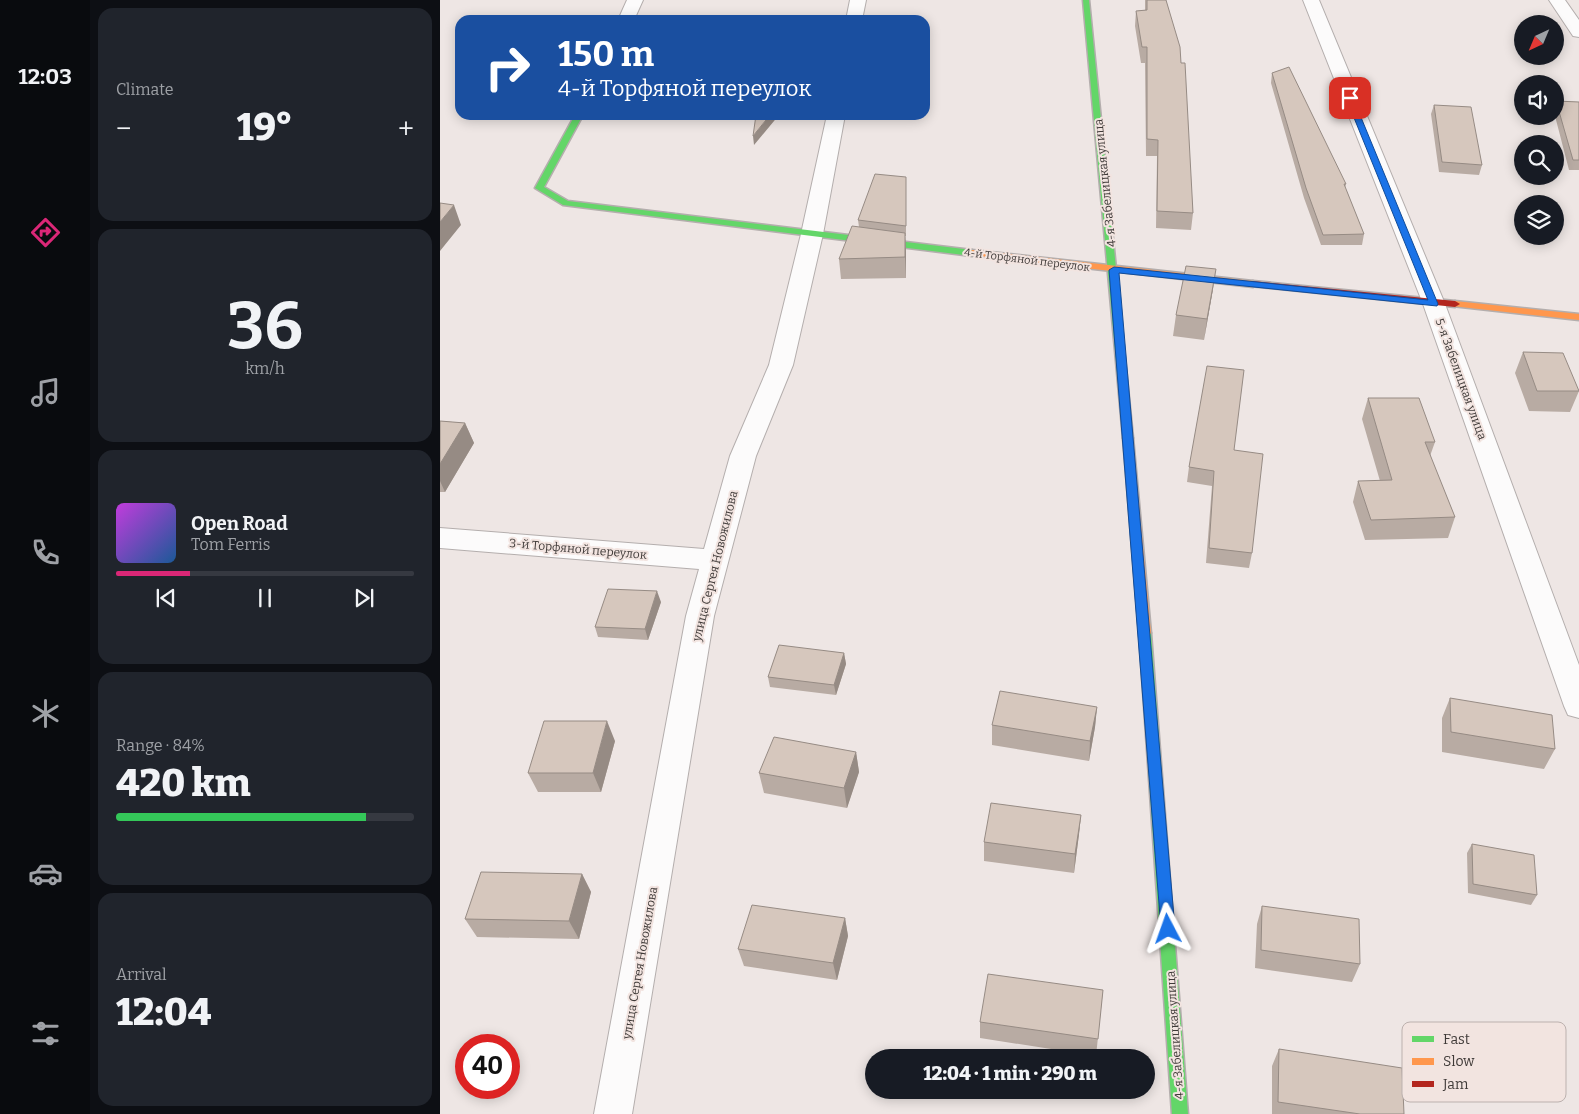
<!DOCTYPE html>
<meta charset="utf-8">
<style>
body{margin:0;font-family:Bitter,serif;background:#20242c;color:#f1f3f6;height:100vh;display:flex;flex-direction:column;font-size:19px;white-space:nowrap}
*{box-sizing:border-box;margin:0}
p{font-size:16px;color:#9ea1a6}
.icon{flex:none;width:28px;height:28px;fill:none;stroke:currentColor;stroke-width:2;stroke-linecap:round;stroke-linejoin:round}
.map{position:relative;flex:1;overflow:hidden}
.details{display:flex;flex-direction:column;gap:8px;padding:8px;background:#0d0f14;width:350px}
.details>*{flex:none}
.top-card{position:absolute;left:15px;top:15px;width:475px;height:105px;border-radius:15px;box-shadow:0 2px 12px #0003;background:#1a4fa0;color:#fff;overflow:hidden}
.needle{width:32px;rotate:224deg}
.fabs{position:absolute;left:1074px;top:15px;display:grid;gap:10px}
.fabs a{display:grid;place-items:center;width:50px;height:50px;border-radius:50%;background:#171b24;box-shadow:0 2px 12px #0003;font-size:25px}
.speed{position:absolute;left:15px;top:1034px;display:flex;gap:10px;font-size:25px;font-weight:700;text-align:center}
.speed>*{display:grid;place-content:center;width:65px;height:65px;border-radius:50%;background:#171b24;box-shadow:0 2px 12px #0003;line-height:1}
.speed .limit{border:8px solid #d22;background:#fff;color:#111}
.pin{position:absolute;display:grid;place-items:center;width:42px;height:42px;color:#fff;margin:-21px;border-radius:10px;box-shadow:0 2px 8px #0006}
.me{position:absolute;width:55px;margin:-28px;rotate:356deg;stroke-linejoin:round;filter:drop-shadow(0 0 4px #0008)}
.turn{display:flex;align-items:center;gap:18px;height:105px;padding:0 20px;font-size:22px}
.turn .icon{width:65px;height:65px;stroke-width:2.5}
.turn b{display:block;font-size:35px;line-height:42px}
.big{font-size:38px;font-weight:800;line-height:1.1}
.details .card{flex:1;display:flex;flex-direction:column;justify-content:center;gap:8px;min-width:0;padding:0 18px;border-radius:15px;background:#20242c}
.details .dial{align-items:center;gap:0}
.dial b{font-size:65px;line-height:1}
.song{display:flex;align-items:center;gap:15px}
.cover{width:60px;height:60px;border-radius:8px;background:linear-gradient(135deg,hsl(290 70% 55%),hsl(210 70% 35%))}
.played{height:5px;border-radius:2px;background:linear-gradient(90deg,#db2777 25%,#363941 25%)}
.keys{display:flex;justify-content:space-around;direction:ltr}
.heat{display:flex;justify-content:space-between;align-items:center;font-size:28px;direction:ltr}
.charge{height:8px;border-radius:4px;background:linear-gradient(90deg,#34c759 84%,#363941 0)}
.trip{position:absolute;left:425px;top:1049px;width:290px;height:50px;border-radius:25px;background:#171b24;box-shadow:0 2px 12px #0003;font-weight:800;line-height:50px;text-align:center}
main{display:flex;flex:1;min-height:0}
.menu{display:flex;flex-direction:column;width:90px;justify-content:space-around;align-items:center;background:#090b0e;color:#9ea1a6}
.menu .icon{width:35px;height:35px}
.menu .active{color:#db2777}
.menu b{font-size:22px;color:#f1f3f6}
.map>svg:first-child{display:block}
.lines{fill:none;stroke-linecap:round;stroke-linejoin:round}
.street-casing{stroke:#b4aead;stroke-width:2}
.fast-casing{stroke:#b4aead;stroke-width:3}
.slow-casing{stroke:#b4aead;stroke-width:3}
.jam-casing{stroke:#b4aead;stroke-width:3}
.street{fill:#fcfbfb;fill-rule:evenodd}
.fast{fill:#63d668;fill-rule:evenodd}
.slow{fill:#ff974d;fill-rule:evenodd}
.jam{fill:#b3261e;fill-rule:evenodd}
.wall{fill:#b8aba3}
.shaded-wall{fill:#968b84}
.building{fill:#d6c7bd;stroke:#968b84}
.route{fill:#1a73e8;stroke:#114b97}
.labels{text-anchor:middle;dominant-baseline:central;stroke-width:4;stroke-linejoin:round;paint-order:stroke}
.far-street-label{font-size:11px;fill:#3f3a38;stroke:#f2e4e0}
.street-label{font-size:12px;fill:#3f3a38;stroke:#f2e4e0}
.key{fill:#f2e4e0;stroke:#bcb1ae;stroke-width:1}
.key-label{font-size:14px;fill:#3f3a38}
</style>
<main>
<nav class="menu">
<b>12:03</b>
<svg class="icon active" aria-label="directions" viewBox="0 0 24 24"><path d="M12 3l9 9-9 9-9-9zM9 14v-3h6M13 9l2 2-2 2"/></svg>
<svg class="icon" aria-label="music" viewBox="0 0 24 24"><path d="M9 18V5l10-2v13"/><circle cx="6" cy="18" r="3"/><circle cx="16" cy="16" r="3"/></svg>
<svg class="icon" aria-label="phone" viewBox="0 0 24 24"><path d="M5 4h4l2 5-3 2q2 4 5 5l2-3 5 2v4C11 20 4 13 5 4z"/></svg>
<svg class="icon" aria-label="climate" viewBox="0 0 24 24"><path d="M12 3v18M4 7l16 10M4 17L20 7"/></svg>
<svg class="icon" aria-label="car" viewBox="0 0 24 24"><path d="M5 17H2v-5l4-1 3-4h7l3 4 3 1v5h-3M9 17h6M6 11h13"/><circle cx="7" cy="17" r="2"/><circle cx="17" cy="17" r="2"/></svg>
<svg class="icon" aria-label="filters" viewBox="0 0 24 24"><path d="M4 7h16M4 17h16"/><circle cx="9" cy="7" r="2"/><circle cx="15" cy="17" r="2"/></svg>
</nav>
<section class="details">
<div class="card"><p>Climate</p>
<div class="heat"><a>−</a><b class="big">19°</b><a>+</a></div>
</div>
<div class="card dial"><b>36</b><p>km/h</p></div>
<div class="card">
<div class="song"><i class="cover"></i><div><b>Open Road</b><p>Tom Ferris</p></div></div>
<div class="played"></div>
<div class="keys"><svg class="icon" aria-label="previous" viewBox="0 0 24 24"><path d="M18 5L8 12l10 7zM5 5v14"/></svg><svg class="icon" aria-label="pause" viewBox="0 0 24 24"><path d="M8 5v14M16 5v14"/></svg><svg class="icon" aria-label="next" viewBox="0 0 24 24"><path d="M6 5l10 7-10 7zM19 5v14"/></svg></div>
</div>
<div class="card"><p>Range · 84%</p><b class="big">420 km</b><div class="charge"></div></div>
<div class="card"><p>Arrival</p><b class="big">12:04</b></div>
</section>
<div class="map">
<svg width="1139" height="1114" viewBox="0 0 1139 1114">
<rect width="100%" height="100%" fill="#eee6e4"/>
<g class="lines">
<g class="street-casing">
<path id="street" d="M187 0H203L194 20H178Z
M410 0H426L422 20H406Z
M863 0H879L1005 304 1139 665V718L1128 715 1124 706 983 304Z
M1109 0H1125L1139 20V37L1133 36Z
M387 115H405L383 234 353 365 316 456 274 616 192 1114H154L246 616 259 569 0 548V528L264 549 290 456 329 365 361 234Z"/>
</g>
<g class="fast-casing">
<path id="fast" d="M643 0H649L693 438 688 441 683 438Z
M135 115H143L104 187 128 201 532 250 536 253 532 256 123 205 95 188Z
M705 628 709 630 711 633 748 1114H732L699 633 701 630Z"/>
</g>
<g class="slow-casing">
<path id="slow" d="M532 250 813 281 818 284 813 287 529 255 528 253Z
M1015 301 1139 314V320L1012 306 1010 304Z
M688 435 693 438 711 633 709 636H701L699 633 683 438Z"/>
</g>
<g class="jam-casing">
<path id="jam" d="M813 281 1015 301 1020 304 1015 307 810 286V282Z"/>
</g>
<use href="#street" class="street"/>
<use href="#fast" class="fast"/>
<use href="#slow" class="slow"/>
<use href="#jam" class="jam"/>
</g>
<path class="wall" d="M705 0H726L741 63 753 213 751 230 716 228 717 156H706L705 63H701L695 26 696 11 705 10Z
M832 73 906 184 905 188 924 234 922 245H881L864 198 831 83Z
M1116 101 1139 102V170H1129L1115 116V105Z
M994 105 1042 165 1039 175 999 172 991 114Z
M466 177V236H465L466 253V278L401 279 399 259 419 227 418 220Z
M773 289 764 340 733 336 736 315Z
M1083 352 1139 391 1130 412 1089 411 1075 373Z
M928 398 995 442 990 456 1015 517 1008 538 925 540 913 502 918 481H940L922 419Z
M0 421 25 423 34 443 5 492H0Z
M794 450 812 553 809 568 766 563 772 486 747 482 749 467Z
M221 602 208 640 158 637 155 627Z
M404 653 406 664 396 695 330 687 328 677Z
M1010 698 1115 749 1104 769 1002 752V718Z
M657 707 655 727 649 761 552 745V725Z
M175 741 161 792H98L88 773Z
M416 752 419 772 407 808 324 793 319 773Z
M641 815 639 834 634 873 544 861V842Z
M1032 844 1097 895 1091 905 1028 893 1027 853Z
M142 874 151 892 139 939 37 937 25 919Z
M822 906 920 964 912 982 815 968 817 924Z
M405 918 408 936 397 980 304 966 298 949Z
M663 990 656 1056 540 1038V1022Z
M839 1049 964 1114H832V1066Z"/>
<path class="shaded-wall" d="M330 115H339L314 145 313 136Z
M14 205 21 225 0 251V222Z
M465 233 466 253V278L465 257Z
M776 269 773 289 764 340 767 319Z
M25 423 34 443 5 492 0 481V464Z
M217 591 221 602 208 640 205 629Z
M404 653 406 664 396 695 394 685Z
M657 707 655 727 649 761 650 741Z
M167 721 175 741 161 792 153 773Z
M416 752 419 772 407 808 404 788Z
M641 815 639 834 634 873 635 854Z
M142 874 151 892 139 939 129 921Z
M405 918 408 936 397 980 393 963Z"/>
<path class="building" d="M707 0H726L740 47 741 63H745L753 213 717 211 718 140 707 139V47H702L696 11 707 10Z
M849 67 906 184H904L924 234 883 235 866 188 832 73Z
M1116 101 1139 102V160H1133Z
M994 105 1031 107 1042 165 1002 162Z
M316 115H330L313 136Z
M435 174 466 177V226L418 220Z
M0 203 14 205 0 222Z
M412 226 465 233V257L399 259Z
M746 266 776 269 767 319 736 315Z
M1083 352 1123 353 1139 391H1097Z
M767 366 804 370 794 450 823 454 812 553 769 548 774 471 749 467Z
M928 398H979L995 442H985L1015 517 931 520 918 481 952 480Z
M0 421 25 423 0 464Z
M168 589 217 591 205 629 155 627Z
M339 645 404 653 394 685 328 677Z
M560 691 657 707 650 741 552 725Z
M1010 698 1112 715 1115 749 1011 732Z
M104 721H167L153 773H88Z
M334 737 416 752 404 788 319 773Z
M551 803 641 815 635 854 544 842Z
M1032 844 1094 855 1097 895 1033 884Z
M41 872 142 874 129 921 25 919Z
M312 905 405 918 393 963 298 949Z
M822 906 919 919 920 964 821 950Z
M548 974 663 990 658 1039 540 1022Z
M839 1049 962 1068 964 1114H920L838 1102Z"/>
<path class="route" d="M910 96 913 98 998 304 997 306 679 273 735 929 733 934 728 936 723 934 721 929 669 270 674 267 988 300 906 98Z"/>
<g class="labels">
<g class="far-street-label">
<text transform="translate(587 260) rotate(7)">4-й Торфяной переулок</text>
</g>
<g class="street-label">
<text transform="translate(665 183) rotate(-96)">4-я Забелицкая улица</text>
<text transform="translate(1021 379) rotate(70)">5-я Забелицкая улица</text>
<text transform="translate(138 549) rotate(5)">3-й Торфяной переулок</text>
<text transform="translate(275 566) rotate(-76)">улица Сергея Новожилова</text>
<text transform="translate(200 963) rotate(-80)">улица Сергея Новожилова</text>
<text transform="translate(735 1035) rotate(-94)">4-я Забелицкая улица</text>
</g>
</g>
<rect x="962" y="1022" width="164" height="80" rx="8" class="key"/>
<rect x="972" y="1036" width="22" height="6" fill="#63d668"/>
<rect x="972" y="1058" width="22" height="7" fill="#ff974d"/>
<rect x="972" y="1081" width="22" height="6" fill="#b3261e"/>
<g class="key-label">
<text x="1003" y="1044">Fast</text>
<text x="1003" y="1066">Slow</text>
<text x="1003" y="1089">Jam</text>
</g>
</svg>
<div class="fabs">
<a><svg class="needle" viewBox="-14 -14 28 28"><path d="M0-13l5 13h-10z" fill="#e53935"/><path d="M0 13l5-13h-10z" fill="#9ea1a6"/></svg></a>
<a><svg class="icon" aria-label="sound" viewBox="0 0 24 24"><path d="M4 9h4l5-4v14l-5-4H4zM17 9q2 3 0 6"/></svg></a>
<a><svg class="icon" aria-label="search" viewBox="0 0 24 24"><circle cx="10" cy="10" r="6"/><path d="M15 15l6 6"/></svg></a>
<a><svg class="icon" aria-label="layers" viewBox="0 0 24 24"><path d="M12 4l9 5-9 5-9-5zM3 14l9 5 9-5"/></svg></a>
</div>
<div class="speed"><div class="limit">40</div></div>
<div class="pin" style="left:910px;top:98px;background:#d93025"><svg class="icon" aria-label="arrive" viewBox="0 0 24 24"><path d="M6 21V4h12l-3 4 3 4H6"/></svg></div>
<svg class="me" style="left:728px;top:929px" viewBox="-20 -20 40 40"><path d="M0-17L14 15 0 8-14 15z" fill="#1a73e8" stroke="#fff" stroke-width="4"/></svg>
<div class="trip">12:04 · 1 min · 290 m</div>
<div class="top-card">
<div class="turn"><svg class="icon" aria-label="right" viewBox="0 0 24 24"><path d="M7 20v-9h11M14 6l5 5-5 5"/></svg><div><b>150 m</b>4-й Торфяной переулок</div></div>
</div>
</div>
</main>
